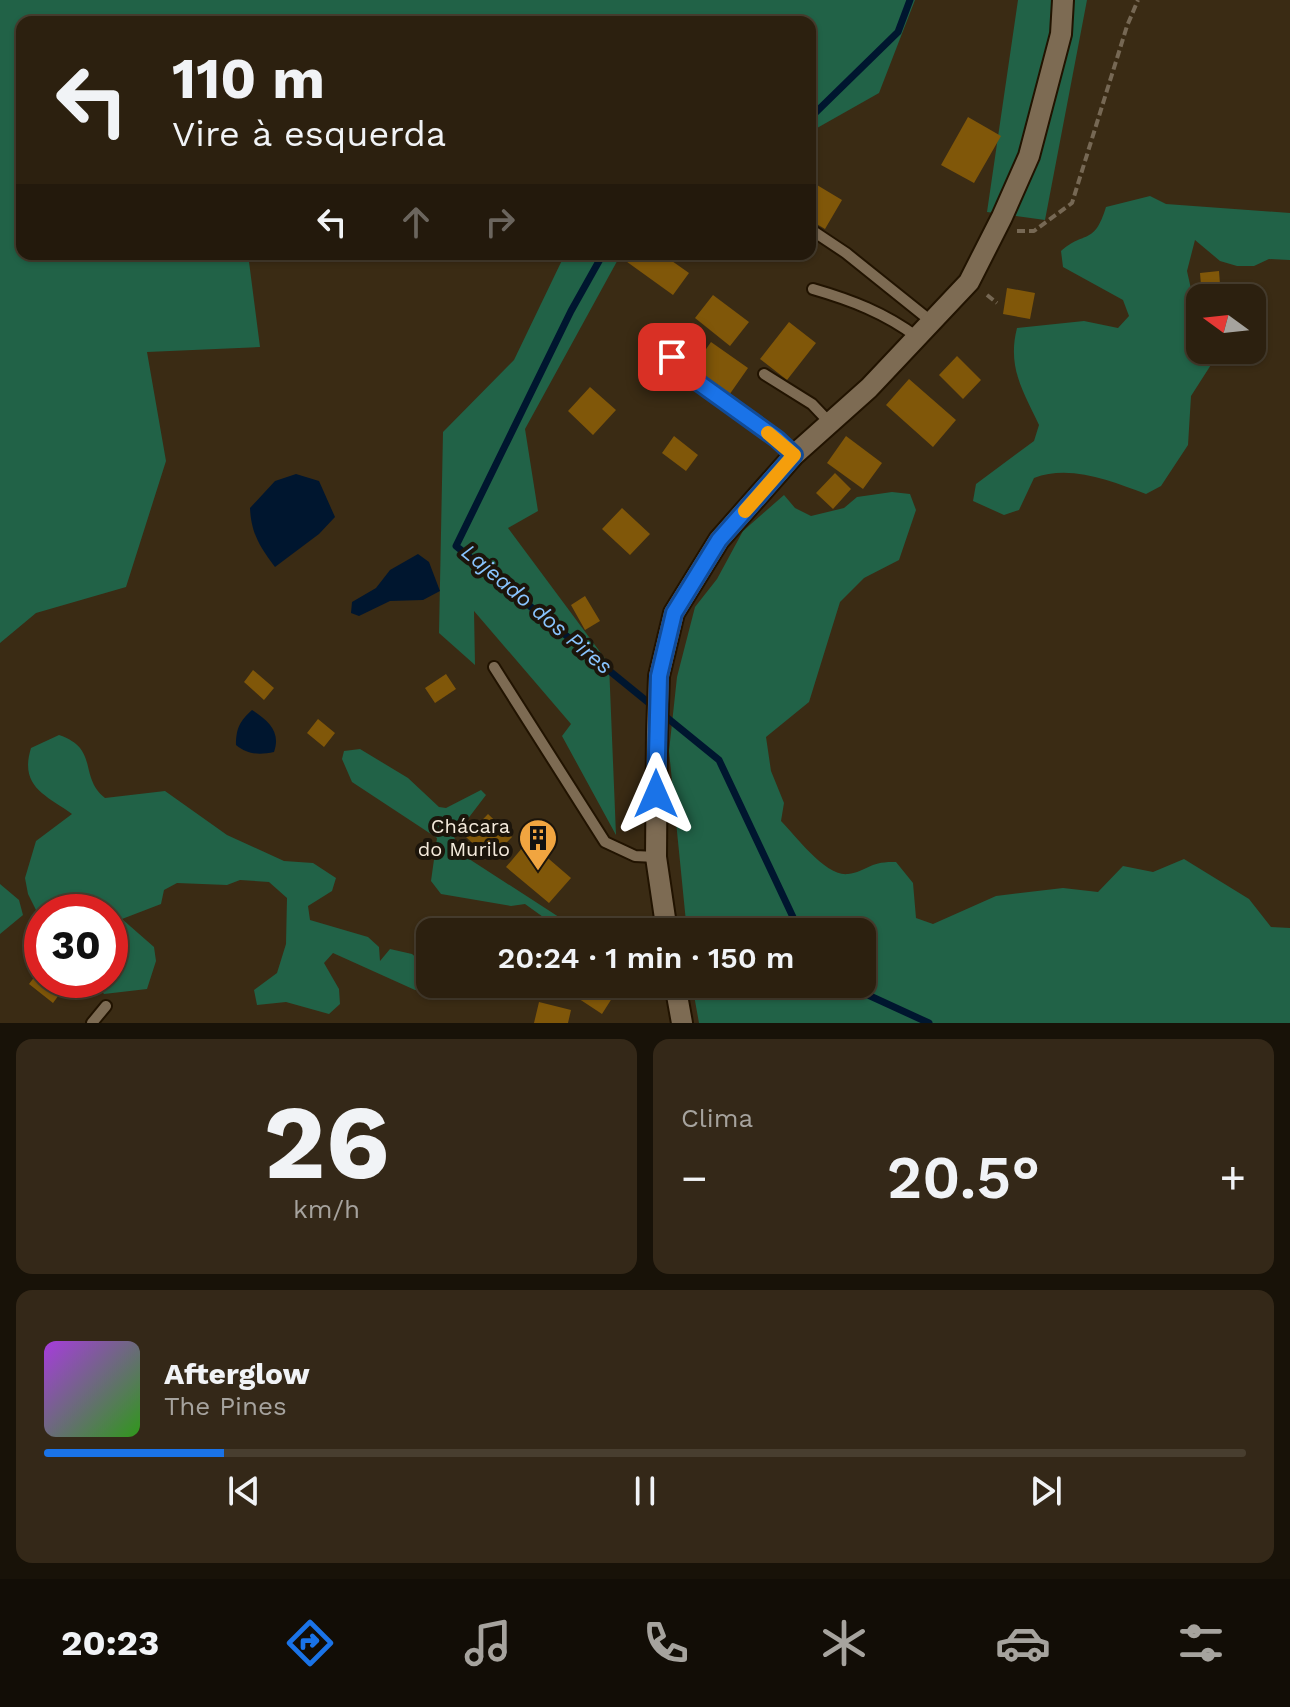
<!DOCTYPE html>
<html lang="pt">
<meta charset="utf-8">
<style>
body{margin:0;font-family:"Work Sans",sans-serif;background:#342818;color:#f1f3f6;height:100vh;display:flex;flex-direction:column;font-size:30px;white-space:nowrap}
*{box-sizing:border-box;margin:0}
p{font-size:26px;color:#a6a39e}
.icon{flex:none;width:44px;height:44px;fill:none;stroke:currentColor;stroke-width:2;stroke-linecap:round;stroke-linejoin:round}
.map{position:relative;height:1023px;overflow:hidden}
.panel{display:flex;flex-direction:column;gap:16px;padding:16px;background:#181208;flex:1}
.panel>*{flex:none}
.banner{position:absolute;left:16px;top:16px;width:800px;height:244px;border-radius:16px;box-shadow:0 2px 6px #0004,0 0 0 2px #483e2f;background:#2c200f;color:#f1f3f6;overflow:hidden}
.needle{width:52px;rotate:285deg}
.controls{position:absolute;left:1186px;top:284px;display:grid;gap:16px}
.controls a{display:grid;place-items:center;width:80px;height:80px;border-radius:16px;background:#2c200f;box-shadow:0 2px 6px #0004,0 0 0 2px #483e2f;font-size:40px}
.speed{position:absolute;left:24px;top:894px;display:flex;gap:16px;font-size:40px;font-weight:700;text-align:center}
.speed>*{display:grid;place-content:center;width:104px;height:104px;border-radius:50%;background:#2c200f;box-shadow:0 2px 6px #0004,0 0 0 2px #483e2f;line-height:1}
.speed .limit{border:12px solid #d22;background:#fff;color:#111}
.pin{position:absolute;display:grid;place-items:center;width:68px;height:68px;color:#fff;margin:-34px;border-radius:16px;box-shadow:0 4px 12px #0006}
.me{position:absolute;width:88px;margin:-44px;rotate:0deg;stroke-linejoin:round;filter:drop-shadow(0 0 6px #0008)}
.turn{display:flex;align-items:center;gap:28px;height:168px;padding:0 24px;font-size:36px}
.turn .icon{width:104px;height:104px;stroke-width:2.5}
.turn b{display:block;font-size:56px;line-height:68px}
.lanes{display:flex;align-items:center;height:76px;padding:0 24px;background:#0003;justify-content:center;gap:40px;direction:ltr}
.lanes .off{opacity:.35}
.big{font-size:60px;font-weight:600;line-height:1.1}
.panel .widget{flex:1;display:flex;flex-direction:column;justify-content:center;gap:12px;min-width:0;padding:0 28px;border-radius:16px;background:#342818}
.panel .dial{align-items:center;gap:0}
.dial b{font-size:104px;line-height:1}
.song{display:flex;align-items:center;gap:24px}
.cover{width:96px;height:96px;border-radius:12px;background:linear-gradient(135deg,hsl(280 70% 55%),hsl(110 70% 35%))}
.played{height:8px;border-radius:4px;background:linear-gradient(90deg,#1a73e8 15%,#483e2f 15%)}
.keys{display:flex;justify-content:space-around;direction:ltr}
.heat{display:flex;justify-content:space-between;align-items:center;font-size:44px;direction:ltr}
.panel .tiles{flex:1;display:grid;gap:16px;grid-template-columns:1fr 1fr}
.widget:last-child{grid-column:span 2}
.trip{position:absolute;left:416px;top:918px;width:460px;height:80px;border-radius:16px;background:#2c200f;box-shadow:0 2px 6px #0004,0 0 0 2px #483e2f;font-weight:600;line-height:80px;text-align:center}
.menu{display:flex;height:128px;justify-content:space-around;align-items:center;background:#120d06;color:#a6a39e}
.menu .icon{width:56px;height:56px}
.menu .on{color:#1a73e8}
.menu b{font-size:36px;color:#f1f3f6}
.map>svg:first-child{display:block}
.forest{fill:#216247}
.water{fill:#00162f}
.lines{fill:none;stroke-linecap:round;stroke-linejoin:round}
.stream{stroke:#00162f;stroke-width:7}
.building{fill:#805709}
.service-casing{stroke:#211300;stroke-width:14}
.minor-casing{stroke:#211300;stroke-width:24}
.path{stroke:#766854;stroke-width:4;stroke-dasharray:8 4;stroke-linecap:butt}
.service{stroke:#7d6b53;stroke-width:10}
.minor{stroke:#7d6b53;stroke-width:20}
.route-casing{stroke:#114b97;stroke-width:20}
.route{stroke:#1a73e8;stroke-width:14}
.slow{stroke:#f59e0b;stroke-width:14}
.labels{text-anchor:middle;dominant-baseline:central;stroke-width:8;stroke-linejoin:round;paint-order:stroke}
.poi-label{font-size:20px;fill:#f5ebdd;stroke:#1c150b;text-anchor:end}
.water-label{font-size:22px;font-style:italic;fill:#89c4fe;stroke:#1c150b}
</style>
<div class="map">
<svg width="1290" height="1023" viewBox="0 0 1290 1023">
<rect width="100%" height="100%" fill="#3a2b14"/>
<path class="forest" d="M0 0H915L879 93 810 132V22H22V254H248L260 347 147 352 166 461 126 587 36 613 0 643Z
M1018 0H1087L1045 220 987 212Z
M1150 196 1166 204 1290 213V260L1269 259 1254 266H1237L1220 261 1195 240 1187 271 1200 329V350H1209L1216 357 1191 396 1188 445 1161 486 1146 494C1111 481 1070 464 1034 478L1019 510 1004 515 973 501 976 484 1034 441 1039 425C1023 391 1007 367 1017 328L1084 321 1118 328 1129 316 1123 300 1063 267 1061 251C1085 230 1094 246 1106 207Z
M565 254H621L525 429 538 511 508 528 609 664 616 835 562 736 571 724 474 611 475 665 439 633 443 432 514 360Z
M892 492 910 494 916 510 899 560 864 578 840 602 809 702 766 737 771 771 784 803 781 821C796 836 826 877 848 874 868 871 869 861 896 862L913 883 916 918 933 924 996 896 1063 888 1098 892 1123 866 1153 872 1184 859 1249 899 1271 927 1290 928V1023H699L692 984H862V932H687L669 751 677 677 695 607 717 579 743 531 784 495 795 508 811 516 844 508 857 497Z
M59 735C100 749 78 776 105 798L165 791 227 835 284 861 313 863 336 878 332 891 308 906 310 920 368 937 379 947 380 961 390 949 412 954 429 968 430 984H437L442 995 415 990 333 953 324 963 339 989 340 1004 329 1014 286 1002 257 1005 254 990 277 973 286 944 287 898 269 882 240 880 227 885 177 883 164 890 161 904 122 919 154 947 156 961 147 989 104 994 95 982V980H110V912H42V922L28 894 25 878 36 841 72 814C46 795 19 787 31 748Z
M360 749 408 778 439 807 446 808 481 790 486 795 454 837 463 855 582 932H564L525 904 511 906 441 894 431 881 437 838 352 782 342 759 344 751Z
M0 884 19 900 23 915 0 934Z"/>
<path class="water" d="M296 474 319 481 335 517 319 534 275 567C260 547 251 533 250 508L275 481Z
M418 554 429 562 440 591 423 600 390 601 359 616 351 613 352 602 376 588 390 570Z
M252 710C269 721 281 732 274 752 260 755 248 755 236 745 236 728 240 721 252 710Z"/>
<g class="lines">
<path class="stream" d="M810 118 898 32 910 0
M603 254 571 311 456 546 719 760 800 932
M844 984 929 1023"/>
</g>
<path class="building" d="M968 117 1001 136 974 183 941 165Z
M817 185 842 200 825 229 810 220V196Z
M627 254H662L689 273 673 295 623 259Z
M1219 271 1221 298H1202L1200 273Z
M1007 288 1035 293 1030 319 1003 314Z
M713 295 749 322 730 346 695 318Z
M789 322 816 343 787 380 760 359Z
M711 342 748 368 727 398 690 372Z
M957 356 981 380 963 399 939 375Z
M909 379 956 420 933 447 886 405Z
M590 387 616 410 593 435 568 411Z
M674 436 698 455 686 471 662 453Z
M846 436 882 463 863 489 827 463Z
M835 473 851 489 833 509 816 493Z
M622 508 650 534 630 555 602 529Z
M585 596 600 621 585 630 571 605Z
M253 670 274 688 264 700 244 682Z
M446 674 456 689 435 703 425 688Z
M318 719 335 733 324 747 307 733Z
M488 814 512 837 490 860 466 837Z
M528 841 571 878 549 903 506 867Z
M42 967V980H70L53 1003 29 984Z
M563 984H621L602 1014 561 987Z
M539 1002 571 1010 568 1023H534Z"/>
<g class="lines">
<g class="service-casing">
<path id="service" d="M810 229 846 253 932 322
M813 289C851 300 885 313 917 337
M672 357 681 370 777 439 794 455
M764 374 812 404 831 424
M494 667 605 842 635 856 656 857
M92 1023 106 1006"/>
</g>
<g class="minor-casing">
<path id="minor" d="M667 932 656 857 657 732 659 676 674 613 719 540 794 455 869 388 969 282 1002 217 1029 156 1061 34 1063 0
M675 984 682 1023"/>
</g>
<path class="path" d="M1017 231H1034L1072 203 1127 26 1138 0
M987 295 997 303"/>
<use href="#service" class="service"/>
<use href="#minor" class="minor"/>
</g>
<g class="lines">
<g class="route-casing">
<path id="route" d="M656 794 659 676 674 613 719 540 794 455 777 439 681 370 672 357"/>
</g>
<use href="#route" class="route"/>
<path class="slow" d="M745 511 794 455 768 433"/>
</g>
<defs>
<g id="building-pin" transform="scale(2)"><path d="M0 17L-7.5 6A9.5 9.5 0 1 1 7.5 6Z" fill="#f1a540" stroke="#1c150b"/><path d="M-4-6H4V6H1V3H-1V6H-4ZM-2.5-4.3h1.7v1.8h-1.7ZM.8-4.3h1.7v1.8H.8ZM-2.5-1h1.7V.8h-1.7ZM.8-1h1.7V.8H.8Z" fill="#111"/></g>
</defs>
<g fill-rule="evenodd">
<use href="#building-pin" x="538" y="838"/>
</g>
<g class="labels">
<g class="poi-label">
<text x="510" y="826">Chácara<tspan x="510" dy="23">do Murilo</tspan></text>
</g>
<g class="water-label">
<text transform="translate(537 609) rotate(40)">Lajeado dos Pires</text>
</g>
</g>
</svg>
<div class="controls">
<a><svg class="needle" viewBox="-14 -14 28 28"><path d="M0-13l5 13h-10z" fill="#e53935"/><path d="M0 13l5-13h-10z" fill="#a6a39e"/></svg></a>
</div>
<div class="speed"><div class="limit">30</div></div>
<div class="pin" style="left:672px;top:357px;background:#d93025"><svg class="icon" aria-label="arrive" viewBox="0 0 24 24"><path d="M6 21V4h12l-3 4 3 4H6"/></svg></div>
<svg class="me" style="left:656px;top:794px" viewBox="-20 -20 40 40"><path d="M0-17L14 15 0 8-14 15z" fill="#1a73e8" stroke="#fff" stroke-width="4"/></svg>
<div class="trip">20:24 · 1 min · 150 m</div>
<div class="banner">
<div class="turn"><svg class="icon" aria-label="left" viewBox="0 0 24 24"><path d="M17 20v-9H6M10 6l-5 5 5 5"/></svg><div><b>110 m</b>Vire à esquerda</div></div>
<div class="lanes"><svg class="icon" aria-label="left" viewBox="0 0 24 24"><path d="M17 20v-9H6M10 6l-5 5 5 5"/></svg><svg class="icon off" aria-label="ahead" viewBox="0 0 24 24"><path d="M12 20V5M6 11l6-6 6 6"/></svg><svg class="icon off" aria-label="right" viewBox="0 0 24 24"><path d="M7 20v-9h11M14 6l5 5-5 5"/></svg></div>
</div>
</div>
<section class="panel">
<div class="tiles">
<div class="widget dial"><b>26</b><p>km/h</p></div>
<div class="widget"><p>Clima</p>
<div class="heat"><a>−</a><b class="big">20.5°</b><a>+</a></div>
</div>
<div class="widget">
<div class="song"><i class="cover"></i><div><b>Afterglow</b><p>The Pines</p></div></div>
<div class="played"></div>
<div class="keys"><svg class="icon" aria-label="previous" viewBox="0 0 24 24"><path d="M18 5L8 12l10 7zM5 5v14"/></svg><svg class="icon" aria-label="pause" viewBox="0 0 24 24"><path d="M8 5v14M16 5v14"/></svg><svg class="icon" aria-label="next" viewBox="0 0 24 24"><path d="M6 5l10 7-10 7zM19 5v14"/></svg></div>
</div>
</div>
</section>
<nav class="menu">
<b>20:23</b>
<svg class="icon on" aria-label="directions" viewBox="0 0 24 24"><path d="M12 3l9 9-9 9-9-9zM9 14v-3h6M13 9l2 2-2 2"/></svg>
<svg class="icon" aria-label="music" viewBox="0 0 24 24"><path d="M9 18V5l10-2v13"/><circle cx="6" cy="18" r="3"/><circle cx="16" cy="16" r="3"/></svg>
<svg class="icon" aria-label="phone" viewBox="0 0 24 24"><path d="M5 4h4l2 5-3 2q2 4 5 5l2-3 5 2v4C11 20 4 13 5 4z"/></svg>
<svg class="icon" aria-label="climate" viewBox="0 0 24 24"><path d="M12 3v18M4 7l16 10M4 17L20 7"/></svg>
<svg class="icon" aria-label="car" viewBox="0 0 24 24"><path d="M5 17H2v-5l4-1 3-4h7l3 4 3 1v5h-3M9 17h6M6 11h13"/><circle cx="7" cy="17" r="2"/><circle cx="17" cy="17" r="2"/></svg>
<svg class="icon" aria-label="filters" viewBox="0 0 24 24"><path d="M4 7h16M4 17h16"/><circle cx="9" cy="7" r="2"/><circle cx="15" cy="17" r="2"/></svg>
</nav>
